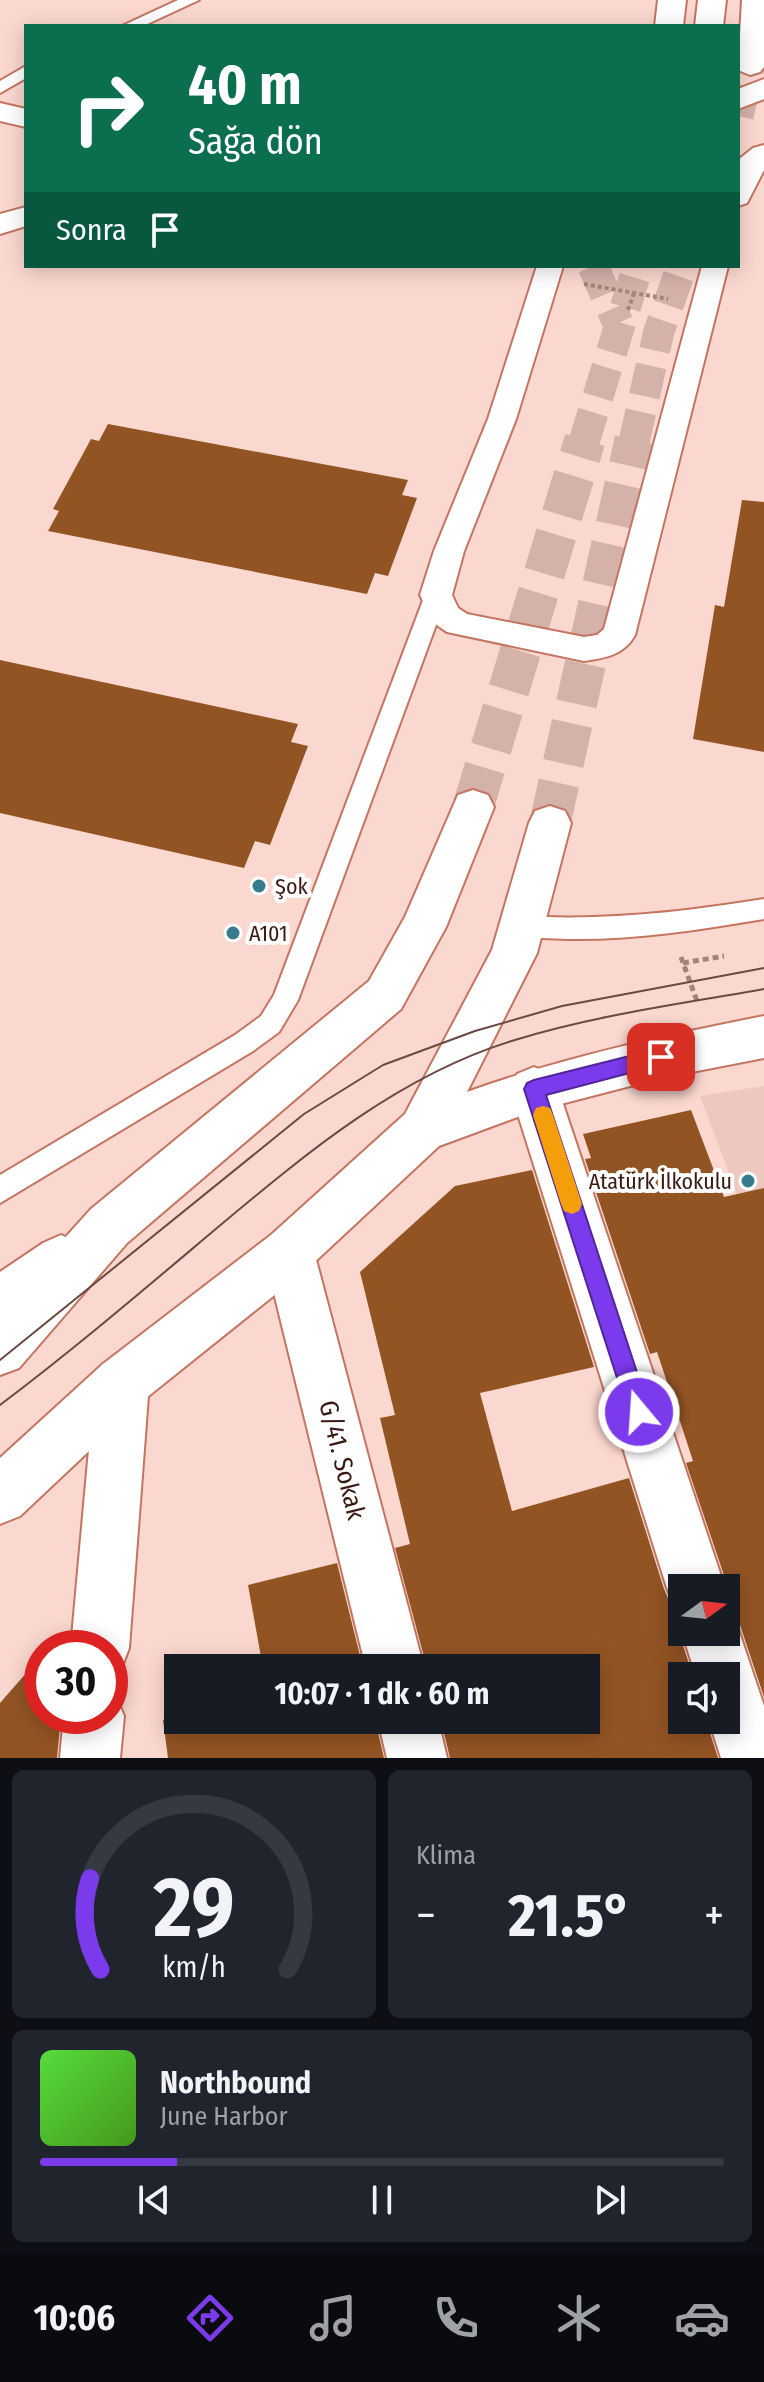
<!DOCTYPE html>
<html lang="tr">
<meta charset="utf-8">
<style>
body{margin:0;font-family:"Fira Sans Condensed",sans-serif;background:#20242c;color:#f1f3f6;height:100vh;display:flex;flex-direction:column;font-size:30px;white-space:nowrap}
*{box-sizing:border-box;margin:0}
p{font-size:26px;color:#9ea1a6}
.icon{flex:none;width:44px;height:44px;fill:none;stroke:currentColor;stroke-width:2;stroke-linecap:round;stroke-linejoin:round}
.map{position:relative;height:1758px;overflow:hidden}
.details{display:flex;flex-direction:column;gap:12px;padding:12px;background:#0d0f14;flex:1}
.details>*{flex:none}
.guide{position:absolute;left:24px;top:24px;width:716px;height:244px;border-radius:0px;box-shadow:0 4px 20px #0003;background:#0b6e4f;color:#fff;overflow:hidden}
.needle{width:52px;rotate:75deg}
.tools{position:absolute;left:668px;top:1574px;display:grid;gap:16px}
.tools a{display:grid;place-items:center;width:72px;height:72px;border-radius:0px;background:#171b24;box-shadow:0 4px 20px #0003;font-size:40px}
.speed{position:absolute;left:24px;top:1630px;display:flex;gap:16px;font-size:40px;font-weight:700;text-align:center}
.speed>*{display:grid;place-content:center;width:104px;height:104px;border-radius:50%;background:#171b24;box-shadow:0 4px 20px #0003;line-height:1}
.speed .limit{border:12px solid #d22;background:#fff;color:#111}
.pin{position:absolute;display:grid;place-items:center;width:68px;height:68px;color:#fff;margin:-34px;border-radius:16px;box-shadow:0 4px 12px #0006}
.me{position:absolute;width:88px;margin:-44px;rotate:342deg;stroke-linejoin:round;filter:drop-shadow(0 0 6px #0008)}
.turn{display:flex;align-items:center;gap:28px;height:168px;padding:0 32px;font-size:36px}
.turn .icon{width:104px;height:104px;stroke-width:2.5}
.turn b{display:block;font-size:56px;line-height:68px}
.then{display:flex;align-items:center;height:76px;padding:0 32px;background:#0003;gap:16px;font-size:30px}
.big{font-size:60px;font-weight:700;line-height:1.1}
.details .card{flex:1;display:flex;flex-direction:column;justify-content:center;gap:12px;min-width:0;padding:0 28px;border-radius:12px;background:#20242c}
.details .dial{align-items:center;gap:0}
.dial svg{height:208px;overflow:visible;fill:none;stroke:#363941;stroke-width:7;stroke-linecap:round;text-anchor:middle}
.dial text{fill:#f1f3f6;stroke:none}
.song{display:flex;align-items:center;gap:24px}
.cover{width:96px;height:96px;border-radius:12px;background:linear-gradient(135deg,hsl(110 70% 55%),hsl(100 70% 35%))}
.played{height:8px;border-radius:4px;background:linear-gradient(90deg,#7c3aed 20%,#363941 20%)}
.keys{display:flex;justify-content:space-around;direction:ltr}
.heat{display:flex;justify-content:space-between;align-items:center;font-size:44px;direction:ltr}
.details .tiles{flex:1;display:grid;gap:12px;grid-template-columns:1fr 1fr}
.card:last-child{grid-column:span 2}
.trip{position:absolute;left:164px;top:1654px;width:436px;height:80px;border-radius:0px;background:#171b24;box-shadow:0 4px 20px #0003;font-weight:700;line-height:80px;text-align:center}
.menu{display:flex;height:128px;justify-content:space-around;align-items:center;background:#090b0e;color:#9ea1a6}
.menu .icon{width:56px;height:56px}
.menu .on{color:#7c3aed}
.menu b{font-size:36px;color:#f1f3f6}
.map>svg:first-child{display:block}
.built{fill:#eec8bf}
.building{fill:#935424}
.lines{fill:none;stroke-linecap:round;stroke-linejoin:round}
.secondary-tunnel-far1{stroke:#d4b2a9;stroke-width:31;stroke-dasharray:31 16;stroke-linecap:butt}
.secondary-tunnel{stroke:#d4b2a9;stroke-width:41;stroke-dasharray:41 20;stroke-linecap:butt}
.service-casing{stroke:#c47561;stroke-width:4}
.pedestrian-casing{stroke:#c47561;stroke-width:4}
.minor-casing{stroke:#c47561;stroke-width:4}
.tertiary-casing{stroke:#c47561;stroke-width:4}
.secondary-casing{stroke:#c47561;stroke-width:4}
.primary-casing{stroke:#c47561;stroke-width:4}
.path-far1{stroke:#a5837b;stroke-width:4;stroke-dasharray:4 3;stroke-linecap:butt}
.path{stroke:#a5837b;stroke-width:5;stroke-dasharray:6 4;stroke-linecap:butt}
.service{fill:#fff;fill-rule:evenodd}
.pedestrian{fill:#fff;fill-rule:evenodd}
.minor{fill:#fff;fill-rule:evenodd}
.tertiary{fill:#fff;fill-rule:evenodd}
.secondary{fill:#fff;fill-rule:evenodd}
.primary{fill:#fff;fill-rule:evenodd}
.tram{stroke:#6a4942;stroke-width:2}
.route{fill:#7c3aed;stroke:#51269a;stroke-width:2}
.slow{fill:#f59e0b}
.poi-dot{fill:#387c8b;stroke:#fff;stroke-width:3}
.labels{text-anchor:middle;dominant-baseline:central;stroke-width:8;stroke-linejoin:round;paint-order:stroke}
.poi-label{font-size:22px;fill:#391912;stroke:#fff;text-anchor:start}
.near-street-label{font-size:26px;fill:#391912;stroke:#fff}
</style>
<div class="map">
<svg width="764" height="1758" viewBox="0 0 764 1758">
<rect width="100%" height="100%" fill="#fbd8cf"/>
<path class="built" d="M764 1086V1266L700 1096Z"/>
<path class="building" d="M108 424 408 480 402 495 417 498 388 576 375 573 367 594 48 531 59 511 53 509 91 439 99 441Z
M742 500 764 502V752L693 739 715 605 724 607Z
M0 660 298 724 291 742 308 746 270 845 255 841 244 868 0 813Z
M691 1110 724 1197 764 1188V1697L735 1610 726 1606 728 1587 686 1463 693 1461 674 1403 657 1352 650 1354 585 1159 591 1158 583 1134Z
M532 1170 594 1367 480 1393 512 1511 629 1478 664 1589 673 1609 682 1614 679 1633 693 1676H682V1720H706L718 1758H450L441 1720H586V1668H427L395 1548 410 1544 380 1418 395 1415 360 1272 455 1186Z
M337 1563 363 1668H263L248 1585Z
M42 1655V1716H61L57 1758H0V1703Z
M163 1720H375L384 1758H168Z"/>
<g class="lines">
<path class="secondary-tunnel-far1" d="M738 116 750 66
M593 266 618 323
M584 442 638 266
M634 442 659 331 682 266"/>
<path class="secondary-tunnel" d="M473 807 585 440
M550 823 635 440"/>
<g class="service-casing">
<path id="service" d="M178 0H199L143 26H122Z
M26 66V78L0 93V81Z
M436 587 443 590 447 595 298 1000 279 1032 253 1051 0 1203V1175L235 1035 261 1016 274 995 425 595 429 590Z
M764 899V919C699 930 634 940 568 939 550 938 530 939 513 933L510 926 513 919 522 916C604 921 683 912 764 899Z"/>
</g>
<g class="pedestrian-casing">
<path id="pedestrian" d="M755 155 764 158V170L747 203 738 206V172L746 158Z
M537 266H563L516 419 464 551 452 595 458 608 467 614 584 637 597 635 604 629 702 266H728L635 635C624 655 605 658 584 661L447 632 434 623 420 595 434 551 488 419Z"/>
</g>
<g class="minor-casing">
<path id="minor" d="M26 207V226L0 234V214Z
M534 1067 551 1074 558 1089 725 1588H682V1611L676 1608 667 1588 510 1089 517 1074Z
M289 1228 307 1235 314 1252 424 1668H366L264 1252 271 1235Z
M122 1356 141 1364 149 1383 129 1648 121 1669 110 1673V1648H71L95 1383 103 1364Z
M726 1609 732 1611 764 1706V1758H721L709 1720H726V1676H696L682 1632H726Z
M110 1693 115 1695 124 1716 120 1758H60L64 1716H110Z
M378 1720H438L447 1758H387Z"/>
</g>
<g class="tertiary-casing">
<path id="tertiary" d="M61 1235 79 1243 87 1260 79 1277 18 1321 0 1328V1272L43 1243Z"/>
</g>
<g class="secondary-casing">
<path id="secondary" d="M698 0H726L723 26H695Z
M742 0H764V67L760 72 750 75 738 70Z
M764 79V99L738 109V89Z
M0 103 26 109V127L0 121Z
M764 145V169L749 182 738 184V160L753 148Z
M473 790 488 795 494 807 446 927 401 1009 127 1243 19 1368 0 1375V1310L91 1209 369 981 405 917 458 795Z
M550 806 565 811 571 823 537 953 467 1092C564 1057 663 1036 764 1016V1058L661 1078 534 1111 439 1146 307 1269 141 1402 20 1516 0 1524V1458L103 1364 271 1235 405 1114 492 950 529 823 535 811Z"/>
</g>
<g class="primary-casing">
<path id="primary" d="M658 0H686L683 26H655Z"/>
</g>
<path class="path-far1" d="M584 284 668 299
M628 310 634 293"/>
<path class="path" d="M681 957 698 1004
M683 963 724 956"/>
<use href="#service" class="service"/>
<use href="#pedestrian" class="pedestrian"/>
<use href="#minor" class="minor"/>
<use href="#tertiary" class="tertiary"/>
<use href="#secondary" class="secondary"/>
<use href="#primary" class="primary"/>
<path class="tram" d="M0 1360 304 1114 383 1065 475 1031 562 1006 764 968
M0 1405C73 1350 141 1292 211 1233 303 1156 398 1075 515 1040 596 1015 681 1004 764 989"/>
</g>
<path class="route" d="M661 1048 668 1051 671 1057 668 1063 546 1095 650 1412 647 1420 639 1423 631 1420 628 1412 524 1089 527 1083 534 1080Z"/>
<path class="slow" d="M543 1106 550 1108 553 1115 582 1204 579 1211 572 1214 564 1211 561 1204 533 1115 536 1108Z"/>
<g class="poi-dot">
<circle cx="259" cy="886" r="8"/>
<circle cx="233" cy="933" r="8"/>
<circle cx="748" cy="1181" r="8"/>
</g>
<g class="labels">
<g class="poi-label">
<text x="275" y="886">Şok</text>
<text x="249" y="933">A101</text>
<text x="732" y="1181" text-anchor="end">Atatürk İlkokulu</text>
</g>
<g class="near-street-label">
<text transform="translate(342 1460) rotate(76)">G/41. Sokak</text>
</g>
</g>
</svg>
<div class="tools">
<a><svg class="needle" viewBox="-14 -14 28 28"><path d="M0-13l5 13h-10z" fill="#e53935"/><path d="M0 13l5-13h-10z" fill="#9ea1a6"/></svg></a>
<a><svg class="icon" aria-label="sound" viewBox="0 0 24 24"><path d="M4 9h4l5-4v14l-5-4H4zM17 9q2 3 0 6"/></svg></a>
</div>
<div class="speed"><div class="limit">30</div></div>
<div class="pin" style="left:661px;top:1057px;background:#d93025"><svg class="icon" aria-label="arrive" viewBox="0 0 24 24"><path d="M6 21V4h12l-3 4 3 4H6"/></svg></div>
<svg class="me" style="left:639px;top:1412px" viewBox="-20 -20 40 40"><circle r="17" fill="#7c3aed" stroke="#fff" stroke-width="3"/><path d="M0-11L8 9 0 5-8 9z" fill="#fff"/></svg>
<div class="trip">10:07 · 1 dk · 60 m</div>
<div class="guide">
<div class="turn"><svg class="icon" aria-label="right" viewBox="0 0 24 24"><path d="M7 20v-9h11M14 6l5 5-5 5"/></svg><div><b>40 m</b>Sağa dön</div></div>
<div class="then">Sonra<svg class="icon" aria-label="arrive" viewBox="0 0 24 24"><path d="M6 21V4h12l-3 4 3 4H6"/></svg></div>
</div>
</div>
<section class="details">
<div class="tiles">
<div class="card dial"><svg viewBox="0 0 100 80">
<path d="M14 69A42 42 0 1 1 86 69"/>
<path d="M14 69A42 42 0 0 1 10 34" stroke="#7c3aed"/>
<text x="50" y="56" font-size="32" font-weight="700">29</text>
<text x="50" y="72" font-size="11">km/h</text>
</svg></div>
<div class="card"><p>Klima</p>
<div class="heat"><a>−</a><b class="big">21.5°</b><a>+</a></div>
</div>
<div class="card">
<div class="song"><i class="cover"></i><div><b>Northbound</b><p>June Harbor</p></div></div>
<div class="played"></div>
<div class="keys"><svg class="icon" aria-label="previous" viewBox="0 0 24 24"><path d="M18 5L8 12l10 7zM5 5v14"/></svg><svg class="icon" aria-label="pause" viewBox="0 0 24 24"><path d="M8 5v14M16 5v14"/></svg><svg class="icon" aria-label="next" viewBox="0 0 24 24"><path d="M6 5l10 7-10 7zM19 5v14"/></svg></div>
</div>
</div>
</section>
<nav class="menu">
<b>10:06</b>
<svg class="icon on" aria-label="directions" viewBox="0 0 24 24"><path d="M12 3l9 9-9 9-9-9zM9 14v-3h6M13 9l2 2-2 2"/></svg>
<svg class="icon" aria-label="music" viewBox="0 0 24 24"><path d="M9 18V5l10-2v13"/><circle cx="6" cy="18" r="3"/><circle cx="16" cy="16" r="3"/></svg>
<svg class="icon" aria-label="phone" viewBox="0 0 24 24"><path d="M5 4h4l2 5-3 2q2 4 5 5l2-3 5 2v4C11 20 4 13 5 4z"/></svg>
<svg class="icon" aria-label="climate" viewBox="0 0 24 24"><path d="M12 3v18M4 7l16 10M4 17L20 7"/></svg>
<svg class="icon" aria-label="car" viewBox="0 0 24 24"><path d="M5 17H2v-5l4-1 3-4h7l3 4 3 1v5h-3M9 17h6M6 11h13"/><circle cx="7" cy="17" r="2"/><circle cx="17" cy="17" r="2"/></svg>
</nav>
